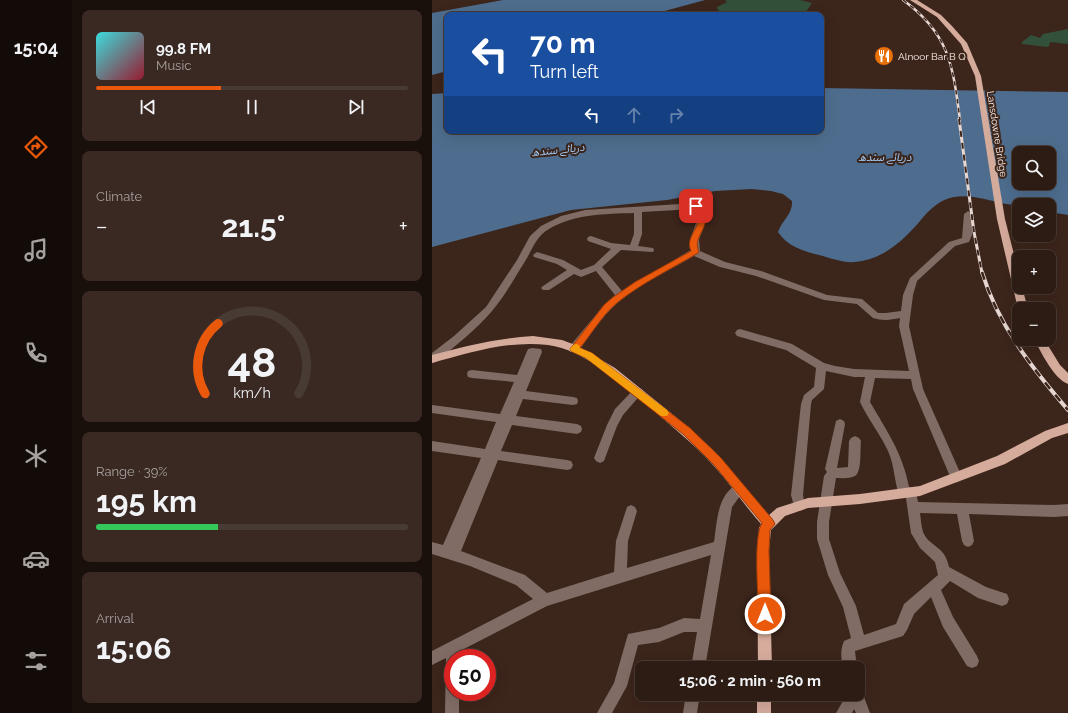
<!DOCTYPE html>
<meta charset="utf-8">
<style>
body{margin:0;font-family:Raleway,"Noto Sans Arabic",sans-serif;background:#392922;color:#f1f3f6;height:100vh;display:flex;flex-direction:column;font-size:15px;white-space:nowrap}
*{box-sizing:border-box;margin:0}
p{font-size:13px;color:#a7a1a0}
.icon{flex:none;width:22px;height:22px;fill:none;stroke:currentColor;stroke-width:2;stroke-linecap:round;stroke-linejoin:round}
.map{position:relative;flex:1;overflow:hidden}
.details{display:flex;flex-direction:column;gap:10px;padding:10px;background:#190f0b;width:360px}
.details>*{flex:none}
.guide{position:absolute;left:12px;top:12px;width:380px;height:122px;border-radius:8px;box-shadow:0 4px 16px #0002,0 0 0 1px #483a34;background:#1a4fa0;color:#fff;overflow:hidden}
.fabs{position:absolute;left:580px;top:146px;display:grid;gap:8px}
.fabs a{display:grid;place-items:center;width:44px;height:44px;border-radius:8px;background:#2d1c14;box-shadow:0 4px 16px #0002,0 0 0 1px #483a34;font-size:20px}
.speed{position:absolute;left:12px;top:649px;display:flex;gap:8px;font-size:20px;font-weight:700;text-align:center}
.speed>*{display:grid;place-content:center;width:52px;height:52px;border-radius:50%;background:#2d1c14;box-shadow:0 4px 16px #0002,0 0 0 1px #483a34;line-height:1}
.speed .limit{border:6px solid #d22;background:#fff;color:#111}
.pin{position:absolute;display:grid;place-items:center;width:34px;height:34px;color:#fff;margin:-17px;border-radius:8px;box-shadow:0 2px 6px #0006}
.me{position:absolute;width:44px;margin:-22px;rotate:0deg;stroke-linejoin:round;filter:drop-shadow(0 0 3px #0008)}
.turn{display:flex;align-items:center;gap:14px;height:84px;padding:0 20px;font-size:18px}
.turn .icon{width:52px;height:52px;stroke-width:2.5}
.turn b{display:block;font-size:28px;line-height:34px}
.lanes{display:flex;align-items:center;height:38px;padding:0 20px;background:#0003;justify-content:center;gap:20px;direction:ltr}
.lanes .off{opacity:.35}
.big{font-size:30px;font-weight:700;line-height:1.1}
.details .widget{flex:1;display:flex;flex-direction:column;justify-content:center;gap:6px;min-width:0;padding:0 14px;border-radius:8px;background:#392922}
.details .dial{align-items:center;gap:0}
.dial svg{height:104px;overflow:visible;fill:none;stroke:#483a34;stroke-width:7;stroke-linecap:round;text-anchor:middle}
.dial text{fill:#f1f3f6;stroke:none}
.song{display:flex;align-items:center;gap:12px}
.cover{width:48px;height:48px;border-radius:6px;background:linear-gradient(135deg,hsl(180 70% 55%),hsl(350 70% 35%))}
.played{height:4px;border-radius:2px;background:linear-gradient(90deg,#ea580c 40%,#483a34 40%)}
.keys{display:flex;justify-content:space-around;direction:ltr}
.heat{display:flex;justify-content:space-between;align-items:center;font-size:22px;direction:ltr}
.charge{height:6px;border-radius:3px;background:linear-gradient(90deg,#34c759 39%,#483a34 0)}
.trip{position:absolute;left:203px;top:661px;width:230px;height:40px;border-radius:8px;background:#2d1c14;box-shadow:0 4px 16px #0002,0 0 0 1px #483a34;font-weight:700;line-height:40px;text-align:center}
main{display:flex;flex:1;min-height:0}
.tab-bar{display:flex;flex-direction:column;width:72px;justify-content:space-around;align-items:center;background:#120b08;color:#a7a1a0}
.tab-bar .icon{width:28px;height:28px}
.tab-bar .on{color:#ea580c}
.tab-bar b{font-size:18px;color:#f1f3f6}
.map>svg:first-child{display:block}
.green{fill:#33513a}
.water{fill:#4e6d8e;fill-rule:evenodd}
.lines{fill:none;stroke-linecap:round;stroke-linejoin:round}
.minor{fill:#806c64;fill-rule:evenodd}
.major{fill:#d5ab9c;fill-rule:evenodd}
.rail-far2-casing{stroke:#e6d7d2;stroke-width:2.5}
.rail-far1-casing{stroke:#e6d7d2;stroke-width:3}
.rail-casing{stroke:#e6d7d2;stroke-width:4}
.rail-far2{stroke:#3c251b;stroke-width:1.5;stroke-dasharray:4.5;stroke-linecap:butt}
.rail-far1{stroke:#3c251b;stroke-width:2;stroke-dasharray:6;stroke-linecap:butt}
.rail{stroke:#3c251b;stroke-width:2.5;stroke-dasharray:8;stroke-linecap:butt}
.route{fill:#ea580c;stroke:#983908}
.slow{fill:#f59e0b}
.labels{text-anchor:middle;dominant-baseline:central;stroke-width:4;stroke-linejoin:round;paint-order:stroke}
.far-poi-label{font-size:10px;fill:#fff2ed;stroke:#3c251b;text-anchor:start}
.far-street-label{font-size:10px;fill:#fff2ed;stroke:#3c251b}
.far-water-label{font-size:11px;font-style:italic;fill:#a1c9f4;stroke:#3c251b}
</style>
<main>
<nav class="tab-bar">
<b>15:04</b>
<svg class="icon on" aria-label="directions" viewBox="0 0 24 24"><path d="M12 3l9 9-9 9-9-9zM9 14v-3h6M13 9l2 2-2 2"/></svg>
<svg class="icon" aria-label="music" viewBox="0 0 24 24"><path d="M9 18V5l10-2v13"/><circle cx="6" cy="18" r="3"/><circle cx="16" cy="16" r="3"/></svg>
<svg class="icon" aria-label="phone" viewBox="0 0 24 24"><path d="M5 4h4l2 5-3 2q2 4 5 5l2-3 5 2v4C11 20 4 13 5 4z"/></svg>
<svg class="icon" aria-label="climate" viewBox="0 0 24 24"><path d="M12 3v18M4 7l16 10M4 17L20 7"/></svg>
<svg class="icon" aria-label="car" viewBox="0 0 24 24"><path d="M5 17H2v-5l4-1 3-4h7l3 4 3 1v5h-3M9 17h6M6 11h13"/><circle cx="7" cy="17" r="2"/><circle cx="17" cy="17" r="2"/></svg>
<svg class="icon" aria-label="filters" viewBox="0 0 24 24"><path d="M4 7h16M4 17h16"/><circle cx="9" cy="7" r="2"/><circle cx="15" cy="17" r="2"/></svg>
</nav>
<section class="details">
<div class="widget">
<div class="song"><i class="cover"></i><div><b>99.8 FM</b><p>Music</p></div></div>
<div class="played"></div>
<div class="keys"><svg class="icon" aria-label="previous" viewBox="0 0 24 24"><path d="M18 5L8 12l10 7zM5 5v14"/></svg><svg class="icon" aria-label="pause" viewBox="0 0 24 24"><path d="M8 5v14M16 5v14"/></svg><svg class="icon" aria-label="next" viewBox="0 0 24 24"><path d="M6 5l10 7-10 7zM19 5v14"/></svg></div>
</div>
<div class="widget"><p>Climate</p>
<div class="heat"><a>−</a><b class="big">21.5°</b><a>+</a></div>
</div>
<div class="widget dial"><svg viewBox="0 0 100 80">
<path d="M14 69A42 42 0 1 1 86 69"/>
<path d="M14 69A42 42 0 0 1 24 15" stroke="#ea580c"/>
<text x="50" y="56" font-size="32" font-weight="700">48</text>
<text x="50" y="72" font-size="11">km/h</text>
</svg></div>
<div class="widget"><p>Range · 39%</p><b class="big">195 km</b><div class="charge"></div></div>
<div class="widget"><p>Arrival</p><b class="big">15:06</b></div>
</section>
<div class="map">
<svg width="636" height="713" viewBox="0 0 636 713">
<rect width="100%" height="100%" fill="#3c251b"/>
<path class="green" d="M293 0H368L380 3 372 15H274L279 12 285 13 287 10 285 9V7L295 2Z
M636 29V44L618 42 617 46 615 47 590 44V42L599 35 608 38 611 34Z"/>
<path class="water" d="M71 0H273L218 15H15V71L0 75V13Z
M389 88 636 92V215L617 212V205C607 205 593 206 585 205 564 204 542 193 522 197 508 199 496 211 488 221 471 241 450 260 423 262 411 263 398 258 387 255 371 251 355 246 346 232 350 220 361 214 360 201L351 194 339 191 320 189 283 191 235 200 139 210 0 247V94L15 93V131H389ZM587 153H617V183H587Z"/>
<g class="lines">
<path class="minor" d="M264 203 272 208 275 215 267 240 268 251 293 262 329 271 395 295 430 299 446 313H454L469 311 471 295 478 278 517 242 530 238 532 214 536 211 540 214V235L537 242 523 246 485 281 481 295 477 326 491 389 530 477 528 481 524 482 520 481 481 389 479 379 443 378 438 402C455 431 471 454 477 487L483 488 486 502 622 505 636 504V516L622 517 537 514 542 541 540 545 536 547 532 545 530 541 525 514 488 513C489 519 489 526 491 532 498 548 512 544 517 567L554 587 575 594 577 599 575 604 570 606 546 598 518 581 509 590 521 617 545 656 547 661 545 666 540 668 535 666 511 627 499 597 482 614 475 630 471 636 423 651 425 668H411C409 658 408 651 412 641L419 638 411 607 396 575 385 539V522L392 476 395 472 393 469 404 421 408 419 412 421 413 424 405 468 416 467 417 441 419 438 423 436 427 438 429 441C428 449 430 472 423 476 418 479 409 478 404 478L397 522V539L408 573 424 606 432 635 464 624 472 604 506 575 503 562 488 548 479 533 474 498 468 497C462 483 463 466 456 451 448 434 436 419 428 402L433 377H422L394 371 392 389 380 400 379 404 371 495 373 506 371 510 367 511 363 510 359 495 369 404 372 395 382 387 384 368 354 350 305 336 303 333 305 330 308 329 360 344 392 363 403 366 422 369 477 371 467 326 468 318C459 320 450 321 441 318L425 304 392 300 324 276 288 267 262 256C234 272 203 286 180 308 167 321 156 338 146 352H138L137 349 138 346 172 305 183 295 164 271 149 277 142 274 117 290H111L109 288 111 286 135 270 125 264 102 257 101 255 105 252 131 260 149 270 162 265 179 249 156 241 155 239 156 237 159 236 179 243 198 245 202 234V213C172 214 143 214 117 229 103 237 100 251 92 263 82 279 72 297 60 311 44 330 23 346 4 362L0 363V353L22 336 54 307 85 260 98 236 109 226 129 216 153 210ZM262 209 267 215 258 240 259 250 190 291 170 267 189 250 221 252 222 250 221 248 206 246 210 234V212Z
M100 348 109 349 110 352 94 391 141 397 145 398 146 401 145 404 141 405 91 399 84 416 145 424 149 426 150 429 149 432 145 434 80 425 69 451 135 460 139 461 141 465 139 469 135 470 66 460 29 551 93 575 115 593 182 572 184 541 195 507 199 505 203 507 205 511 196 541 195 568 282 542C285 523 285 492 307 484L311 485 313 489 300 507 273 668H259L265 632H252L227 642 206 645 195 686 180 713H165L182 683 196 634 227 628 252 618 268 619 279 555 115 606 28 651V658H21V692H27V713H13L14 658 0 665V651L101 599 84 585 38 566 0 554V542L11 545 49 458 0 451V441L53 449 64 422 0 413V405L68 414 82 382 40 378 36 377 35 374 36 371 40 370 85 375 96 349Z
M206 388 210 389 211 392 191 415 185 426 172 461 168 463 164 461 162 458 175 425 183 409 202 389Z
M426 688 429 689 438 713H424L422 709 420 713H404L415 694H426Z
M254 694H268L265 713H251Z"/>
<path class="major" d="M478 0H485L509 15 520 26 535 43 549 76 573 219 587 274V287H590L596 309H587V310L586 309 565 219 543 76 529 44 505 17Z
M101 336 130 340 146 346 183 368 244 417 280 449 337 515 345 508 376 498 428 494 488 486 565 456 613 431 636 423V433L620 438 573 464 488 496 428 504 376 508 353 516 339 530 337 551 340 668H326L325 551 327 528 329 524C312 505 298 483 281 465 260 442 235 422 211 402 183 380 153 350 116 345 77 340 37 353 0 363V355C34 346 66 338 101 336Z
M602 339H612L628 365 636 373V384C622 379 609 352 602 339Z
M325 694H339V713H325Z"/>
<g class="rail-far2-casing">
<path id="rail-far2" d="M471 0C518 34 521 67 528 120"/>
</g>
<g class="rail-far1-casing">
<path id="rail-far1" d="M527 119 542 232 550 273"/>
</g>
<g class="rail-casing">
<path id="rail" d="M550 272C566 325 600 368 636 410"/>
</g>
<use href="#rail-far2" class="rail-far2"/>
<use href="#rail-far1" class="rail-far1"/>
<use href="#rail" class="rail"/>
</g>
<path class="route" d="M261 204 269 206C283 228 259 234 267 252L266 253C239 269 210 283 186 302 171 314 160 333 148 348L160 353 258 428 289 458 341 520 343 524 338 530 337 551 339 614 337 618 333 620 329 618 327 614C326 595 321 537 330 523L282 465 251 434 154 358 139 351 138 349 172 305 180 298 203 282 259 251C251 234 278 224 260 206Z"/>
<path class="slow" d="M144 344 147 345 148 348 160 353 235 410 237 413 235 416H229L154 358 139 351 138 349 141 345Z"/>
<defs>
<g id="restaurant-disc" transform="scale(1)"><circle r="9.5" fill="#e8710a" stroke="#3c251b"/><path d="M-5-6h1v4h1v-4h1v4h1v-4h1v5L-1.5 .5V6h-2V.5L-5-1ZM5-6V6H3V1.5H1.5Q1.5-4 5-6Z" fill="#fff"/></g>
</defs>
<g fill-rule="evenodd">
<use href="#restaurant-disc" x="452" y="56"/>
</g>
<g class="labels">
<g class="far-poi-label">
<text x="466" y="56">Alnoor Bar B Q</text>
</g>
<g class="far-street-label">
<text transform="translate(565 134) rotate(81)">Lansdowne Bridge</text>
</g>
<g class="far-water-label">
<text transform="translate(126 150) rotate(-6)">دریائے سندھ</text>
<text x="453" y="157">دریائے سندھ</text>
</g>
</g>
</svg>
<div class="fabs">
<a><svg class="icon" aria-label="search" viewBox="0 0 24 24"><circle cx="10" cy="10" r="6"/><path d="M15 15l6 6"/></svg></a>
<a><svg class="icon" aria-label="layers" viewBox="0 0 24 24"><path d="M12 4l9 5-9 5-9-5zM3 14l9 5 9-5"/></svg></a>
<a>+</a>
<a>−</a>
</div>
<div class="speed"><div class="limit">50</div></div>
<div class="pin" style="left:264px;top:206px;background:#d93025"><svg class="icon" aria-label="arrive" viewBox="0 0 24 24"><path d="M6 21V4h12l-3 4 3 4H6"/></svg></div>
<svg class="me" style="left:333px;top:614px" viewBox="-20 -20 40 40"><circle r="17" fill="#ea580c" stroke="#fff" stroke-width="3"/><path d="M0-11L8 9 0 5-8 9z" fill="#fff"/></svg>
<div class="trip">15:06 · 2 min · 560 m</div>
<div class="guide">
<div class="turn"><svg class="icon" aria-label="left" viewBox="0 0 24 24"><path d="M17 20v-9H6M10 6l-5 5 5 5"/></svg><div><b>70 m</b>Turn left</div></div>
<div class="lanes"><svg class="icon" aria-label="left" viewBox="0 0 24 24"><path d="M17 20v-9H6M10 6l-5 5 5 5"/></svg><svg class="icon off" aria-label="ahead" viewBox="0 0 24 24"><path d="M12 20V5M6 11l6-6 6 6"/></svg><svg class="icon off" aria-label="right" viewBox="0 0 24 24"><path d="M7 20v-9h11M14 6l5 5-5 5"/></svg></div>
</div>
</div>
</main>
